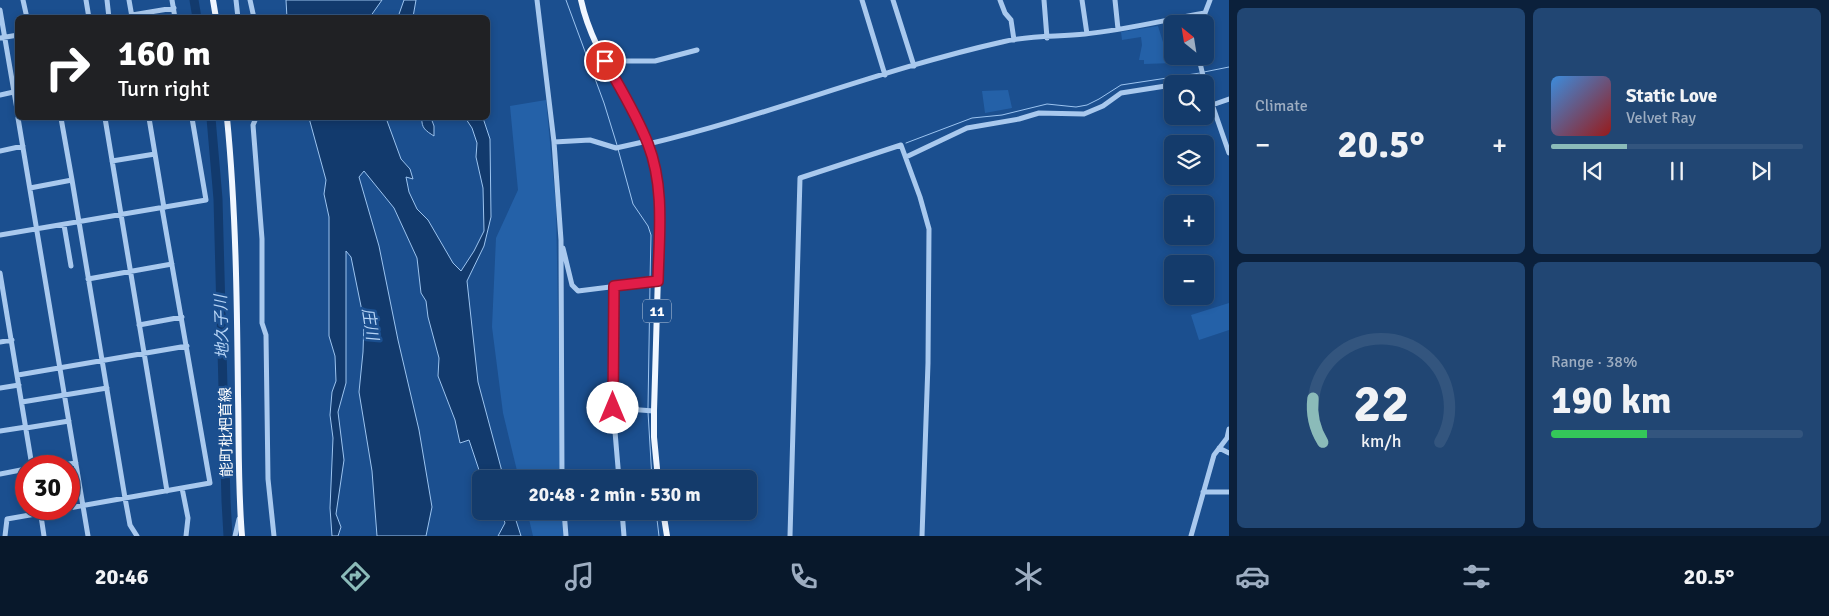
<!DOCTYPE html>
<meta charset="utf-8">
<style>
body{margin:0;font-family:Signika,"Noto Sans JP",sans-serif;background:#214673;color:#f1f3f6;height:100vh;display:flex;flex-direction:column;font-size:19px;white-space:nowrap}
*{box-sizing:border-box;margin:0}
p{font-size:16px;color:#9dadc1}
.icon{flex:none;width:28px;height:28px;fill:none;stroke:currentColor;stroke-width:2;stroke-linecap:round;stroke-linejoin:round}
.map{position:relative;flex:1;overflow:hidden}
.details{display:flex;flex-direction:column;gap:8px;padding:8px;background:#0b203b;width:600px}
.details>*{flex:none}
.banner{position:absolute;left:15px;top:15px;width:475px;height:105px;border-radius:8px;box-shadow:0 2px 8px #0003,0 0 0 1px #33557e;background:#202124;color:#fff;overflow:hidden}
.needle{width:32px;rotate:330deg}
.fabs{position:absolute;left:1164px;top:15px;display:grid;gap:10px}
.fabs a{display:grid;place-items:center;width:50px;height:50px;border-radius:8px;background:#143b6b;box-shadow:0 2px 8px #0003,0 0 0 1px #33557e;font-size:25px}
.speed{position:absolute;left:15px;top:455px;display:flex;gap:10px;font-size:25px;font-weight:700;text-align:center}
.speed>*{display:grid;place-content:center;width:65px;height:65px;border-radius:50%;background:#143b6b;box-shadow:0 2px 8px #0003,0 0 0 1px #33557e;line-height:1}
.speed .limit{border:8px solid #d22;background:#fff;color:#111}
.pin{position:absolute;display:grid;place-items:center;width:42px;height:42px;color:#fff;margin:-21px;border:2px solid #fff;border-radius:50%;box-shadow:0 1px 5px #0007}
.me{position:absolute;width:55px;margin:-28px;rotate:0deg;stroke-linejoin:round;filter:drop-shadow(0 0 4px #0008)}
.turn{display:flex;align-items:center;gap:18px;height:105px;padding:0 20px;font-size:22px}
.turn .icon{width:65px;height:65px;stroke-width:2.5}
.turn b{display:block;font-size:35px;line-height:42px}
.big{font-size:38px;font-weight:700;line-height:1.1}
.details .tile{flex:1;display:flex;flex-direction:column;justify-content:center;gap:8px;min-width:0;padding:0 18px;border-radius:8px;background:#214673}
.details .dial{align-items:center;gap:0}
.dial svg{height:130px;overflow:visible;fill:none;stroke:#33557e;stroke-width:7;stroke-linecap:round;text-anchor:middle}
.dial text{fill:#f1f3f6;stroke:none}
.song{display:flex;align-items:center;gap:15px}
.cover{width:60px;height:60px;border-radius:8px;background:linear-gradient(135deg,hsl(210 70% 55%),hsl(0 70% 35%))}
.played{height:5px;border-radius:2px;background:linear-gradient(90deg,#8bbbb9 30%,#33557e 30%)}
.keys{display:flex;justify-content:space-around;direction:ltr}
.heat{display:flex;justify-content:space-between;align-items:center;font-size:28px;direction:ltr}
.charge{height:8px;border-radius:4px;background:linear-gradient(90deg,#34c759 38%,#33557e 0)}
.details .tiles{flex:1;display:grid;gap:8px;grid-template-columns:repeat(2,1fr)}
.trip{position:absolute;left:472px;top:470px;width:285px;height:50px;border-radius:8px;background:#143b6b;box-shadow:0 2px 8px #0003,0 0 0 1px #33557e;font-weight:700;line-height:50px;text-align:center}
.tabs{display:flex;height:80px;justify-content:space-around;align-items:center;background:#08182b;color:#9dadc1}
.tabs .icon{width:35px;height:35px}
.tabs .active{color:#8bbbb9}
.tabs b{font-size:22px;color:#f1f3f6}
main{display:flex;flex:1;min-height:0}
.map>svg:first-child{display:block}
.green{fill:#2461a8}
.water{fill:#123a6d;stroke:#9cc4f0}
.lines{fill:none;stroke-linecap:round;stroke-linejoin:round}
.stream{stroke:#9cc4f0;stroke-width:1}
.river{stroke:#123a6d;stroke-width:9}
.minor{stroke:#a9c9ee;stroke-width:5}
.major{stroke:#f0f6ff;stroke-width:6}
.route-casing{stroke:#92132f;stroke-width:12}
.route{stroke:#e11d48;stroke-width:9}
.labels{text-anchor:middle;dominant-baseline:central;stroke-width:5;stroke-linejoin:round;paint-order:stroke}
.shield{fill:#1b4f8f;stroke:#bbcadd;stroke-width:1}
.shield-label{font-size:14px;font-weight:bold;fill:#fff}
.street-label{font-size:15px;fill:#fff;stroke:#1b4f8f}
.water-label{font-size:16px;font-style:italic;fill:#b5d3f5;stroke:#1b4f8f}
</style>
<main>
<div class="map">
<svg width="1229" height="536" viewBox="0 0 1229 536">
<rect width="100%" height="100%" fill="#1b4f8f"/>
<path class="green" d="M1158 26 1167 55H1172L1173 63 1144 64V60H1139L1142 45 1141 37 1122 40 1121 32Z
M1008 90 1012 108 985 113 982 91Z
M546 100 556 206 561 479H519L503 413 492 327 496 238 518 190 510 106Z
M1229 303V330L1199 340 1191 315Z
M527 511H562L565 536H533Z"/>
<path class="water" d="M286 0H382L370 17 287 18Z
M404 0H416L413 17H398Z
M309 118H386L401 159 410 169 413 179 406 177 409 192 417 209 428 220 453 263 461 271 474 251 484 231 483 188 476 157 477 143 472 128 466 119 456 118H483L490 139 491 217 484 246 467 281 478 382 504 479H482L469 440 460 443 455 420 438 376 439 358 428 317 426 301 421 293 417 258 394 208 364 171 359 177 379 246 398 340 419 430 432 507 426 536H377L372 471 359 392 363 352 364 321 351 257 346 251V383L338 412 344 460 336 514 341 527 338 536H332L330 508 333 438 330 415 332 392 336 381 335 356 329 336V217L324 194 326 180Z
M422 118H431L434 126V136C426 131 421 128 422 118Z
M501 511H513L521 536H498L505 523Z"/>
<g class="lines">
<path class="stream" d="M566 0 604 103 617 145
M1204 72 1229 67
M906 143 972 118 1002 115 1047 104 1076 107 1087 105 1099 99 1121 85 1200 73
M618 149 633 204 648 226 651 235 650 281
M648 408 650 285
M648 412 652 479
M656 511 659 536"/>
<path class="river" d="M194 0 197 18
M211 118 218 199 226 501 228 536"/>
<path class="minor" d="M23 0 27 18
M86 0 89 18
M107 0 109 18
M129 0 132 17
M172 0 175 18
M236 0 238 18
M250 0 254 18
M537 0 554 142 561 240 562 479
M862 0 885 75
M893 0 914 66
M1000 0 1005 13 1011 20 1014 40
M1044 0 1047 38
M1082 0 1087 34
M1115 0 1118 29
M0 10 18 115
M132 15 174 8
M1204 24 1205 13 1210 0
M0 38 18 35
M1201 56 1200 63 1205 84
M605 61H655L697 50
M1179 84 1203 80
M1205 84 1229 153
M0 95 18 91
M1212 105 1229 99
M18 118 88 536
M61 118 72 180
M105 118 167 491
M149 118 155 154
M256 118 253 125 262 239V323L266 335 268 479 274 536
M554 142 590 140 616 148 643 142 648 144C767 116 882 69 1002 42 1029 35 1057 37 1085 34 1125 30 1165 20 1205 13
M0 151 23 146
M906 157 967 128 1019 119 1039 113 1084 114 1103 106 1121 93 1172 85
M112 161 155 154 164 208
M30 188 72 180 125 498 130 525 137 536
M64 225 71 266
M0 235 206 200 192 118
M563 248 572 285 578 291 658 281
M0 273 32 466
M88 279 172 264
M614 286 613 408 619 479
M139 325 182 317
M0 342 12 340
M18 375 187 346
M0 388 19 385
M22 402 107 388
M613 408 654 411
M26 428 69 421
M0 431 26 427
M1219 448 1229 453
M55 466 76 463
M0 474 26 469
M182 488 188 518 186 536
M1203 492H1229
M69 508 210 483 162 208
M40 509 44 536
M564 511 566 536
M622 511 624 536
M5 536 7 519 64 509
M235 536 239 519
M790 536 800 178 901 145 920 197 929 229 928 363 922 536
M1191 536 1214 455 1227 438 1229 429"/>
<path class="major" d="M213 0 216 18
M581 0C592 52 628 95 648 143 656 163 658 186 660 207L654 411V437L658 479
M227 118C236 210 237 302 238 395 239 442 238 489 242 536
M663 511 667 536"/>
</g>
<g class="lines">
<g class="route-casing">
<path id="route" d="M605 61C620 88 637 115 648 144 665 187 659 236 658 281L614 286 613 408"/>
</g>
<use href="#route" class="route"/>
</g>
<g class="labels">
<rect class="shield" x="643" y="299.5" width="28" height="23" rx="4"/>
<g class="shield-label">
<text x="657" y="311">11</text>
</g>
<g class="street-label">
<text transform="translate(226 432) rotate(-91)">能町枇杷首線</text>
</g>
<g class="water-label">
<text transform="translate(370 324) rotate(81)">庄川</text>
<text transform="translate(222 327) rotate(-92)">地久子川</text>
</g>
</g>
</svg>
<div class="fabs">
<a><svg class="needle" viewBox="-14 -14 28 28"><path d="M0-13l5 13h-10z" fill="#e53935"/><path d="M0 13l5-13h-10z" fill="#9dadc1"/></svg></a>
<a><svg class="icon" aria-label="search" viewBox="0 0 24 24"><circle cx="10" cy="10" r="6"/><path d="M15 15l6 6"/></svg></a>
<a><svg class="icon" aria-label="layers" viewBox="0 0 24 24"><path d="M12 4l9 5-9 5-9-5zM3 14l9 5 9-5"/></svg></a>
<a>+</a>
<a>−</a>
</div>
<div class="speed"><div class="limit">30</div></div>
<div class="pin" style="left:605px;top:61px;background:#d93025"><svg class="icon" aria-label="arrive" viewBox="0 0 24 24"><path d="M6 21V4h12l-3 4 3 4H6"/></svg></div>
<svg class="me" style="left:613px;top:408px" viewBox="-20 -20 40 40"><circle r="19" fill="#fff"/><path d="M0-13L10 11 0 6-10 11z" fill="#e11d48"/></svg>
<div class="trip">20:48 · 2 min · 530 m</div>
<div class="banner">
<div class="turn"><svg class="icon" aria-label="right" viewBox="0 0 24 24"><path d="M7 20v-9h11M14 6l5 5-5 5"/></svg><div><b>160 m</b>Turn right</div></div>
</div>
</div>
<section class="details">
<div class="tiles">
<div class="tile"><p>Climate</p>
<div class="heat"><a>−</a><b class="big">20.5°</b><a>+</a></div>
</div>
<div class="tile">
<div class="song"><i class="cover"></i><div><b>Static Love</b><p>Velvet Ray</p></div></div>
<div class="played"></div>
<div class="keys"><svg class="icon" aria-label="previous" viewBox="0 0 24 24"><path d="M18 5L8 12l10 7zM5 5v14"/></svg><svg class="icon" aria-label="pause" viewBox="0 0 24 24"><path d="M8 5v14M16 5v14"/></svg><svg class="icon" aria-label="next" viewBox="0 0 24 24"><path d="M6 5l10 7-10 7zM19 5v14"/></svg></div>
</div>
<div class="tile dial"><svg viewBox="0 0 100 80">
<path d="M14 69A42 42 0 1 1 86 69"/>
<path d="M14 69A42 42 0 0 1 8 42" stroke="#8bbbb9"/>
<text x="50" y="56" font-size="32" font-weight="700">22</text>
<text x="50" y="72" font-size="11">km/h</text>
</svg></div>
<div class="tile"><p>Range · 38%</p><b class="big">190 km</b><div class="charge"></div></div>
</div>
</section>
</main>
<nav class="tabs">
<b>20:46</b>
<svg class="icon active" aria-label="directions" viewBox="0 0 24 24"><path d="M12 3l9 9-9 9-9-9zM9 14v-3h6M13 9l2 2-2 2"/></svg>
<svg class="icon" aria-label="music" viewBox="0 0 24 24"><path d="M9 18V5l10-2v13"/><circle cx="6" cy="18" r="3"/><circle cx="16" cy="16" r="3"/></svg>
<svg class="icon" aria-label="phone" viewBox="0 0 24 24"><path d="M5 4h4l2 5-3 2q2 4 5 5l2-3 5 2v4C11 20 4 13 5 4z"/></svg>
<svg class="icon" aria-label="climate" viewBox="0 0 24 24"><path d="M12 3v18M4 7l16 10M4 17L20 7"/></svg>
<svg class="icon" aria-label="car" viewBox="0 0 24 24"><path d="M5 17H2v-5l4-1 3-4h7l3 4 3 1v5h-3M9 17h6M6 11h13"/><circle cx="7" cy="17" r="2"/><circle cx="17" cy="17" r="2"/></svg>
<svg class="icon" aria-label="filters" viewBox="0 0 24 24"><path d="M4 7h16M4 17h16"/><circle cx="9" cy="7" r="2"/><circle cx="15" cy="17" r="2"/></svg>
<b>20.5°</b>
</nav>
